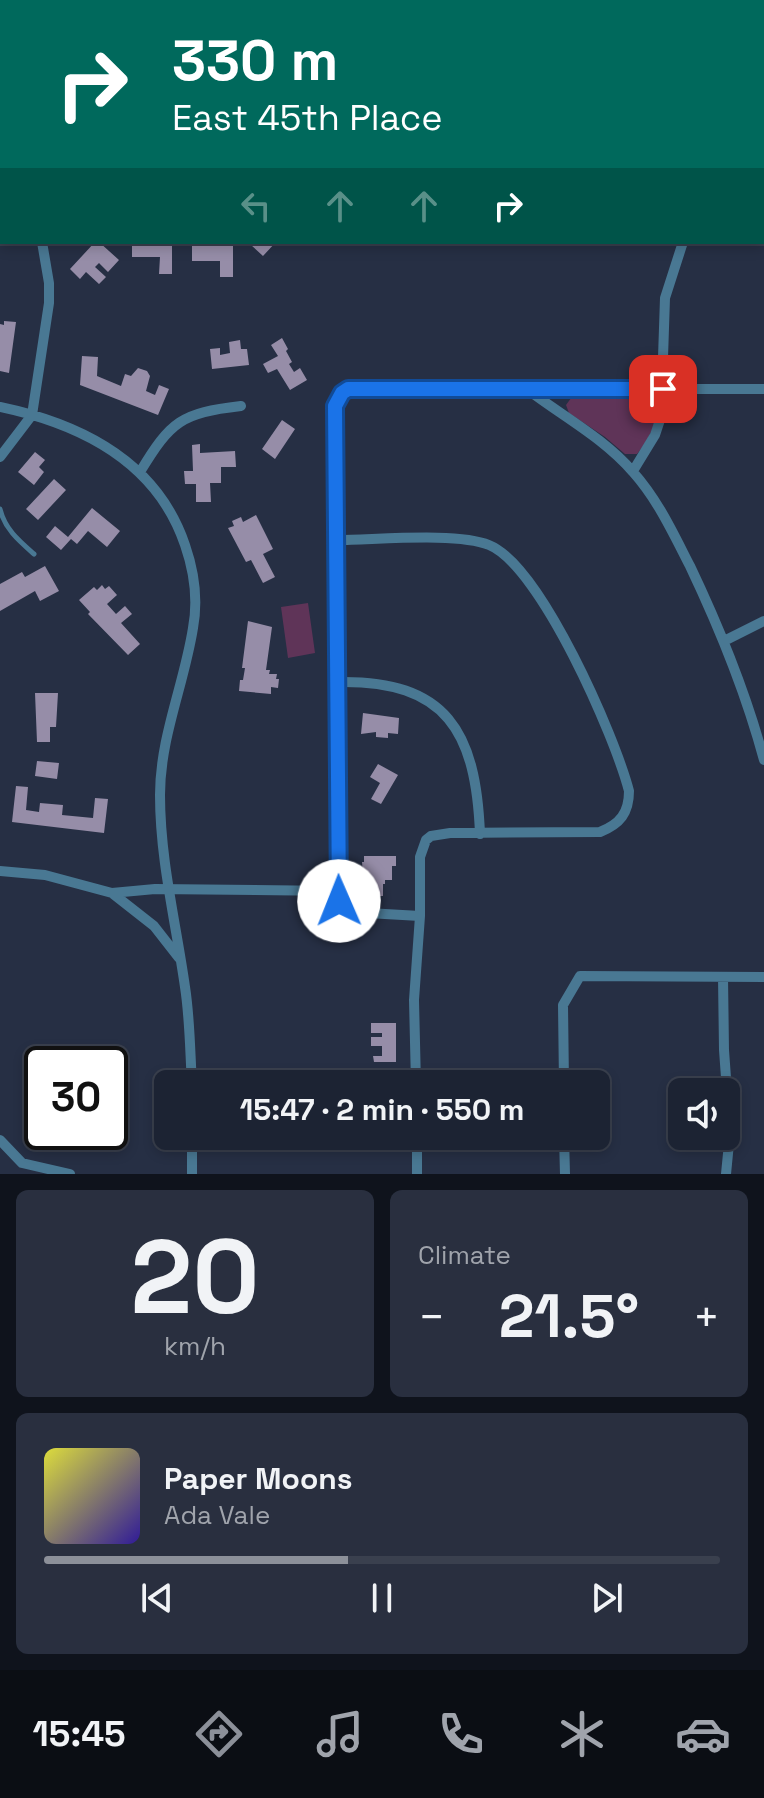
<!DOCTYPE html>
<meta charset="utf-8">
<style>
body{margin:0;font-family:"Space Grotesk",sans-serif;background:#292f3f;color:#f1f3f6;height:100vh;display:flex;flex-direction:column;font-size:30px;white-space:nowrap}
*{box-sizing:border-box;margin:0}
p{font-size:26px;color:#a0a4ac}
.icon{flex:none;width:44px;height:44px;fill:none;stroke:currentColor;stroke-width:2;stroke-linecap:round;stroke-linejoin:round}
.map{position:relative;height:1174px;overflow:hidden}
.panel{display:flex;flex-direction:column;gap:16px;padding:16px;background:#0f131c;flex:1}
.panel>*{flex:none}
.hud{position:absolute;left:0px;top:0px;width:764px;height:244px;box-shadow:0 4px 12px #0003,0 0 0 2px #3a404e;background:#00695c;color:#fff;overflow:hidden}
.controls{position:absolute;left:668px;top:1078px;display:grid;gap:16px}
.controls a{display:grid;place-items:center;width:72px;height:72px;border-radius:12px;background:#1c2333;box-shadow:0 4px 12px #0003,0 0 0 2px #3a404e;font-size:40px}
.speed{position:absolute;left:24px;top:1046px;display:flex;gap:16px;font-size:40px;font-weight:700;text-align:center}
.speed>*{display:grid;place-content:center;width:104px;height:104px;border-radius:50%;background:#1c2333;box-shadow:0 4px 12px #0003,0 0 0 2px #3a404e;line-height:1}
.speed .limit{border:4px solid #111;border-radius:12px;background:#fff;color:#111}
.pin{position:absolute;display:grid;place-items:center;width:68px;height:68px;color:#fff;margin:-34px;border-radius:16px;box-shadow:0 4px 12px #0006}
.me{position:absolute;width:88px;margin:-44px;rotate:359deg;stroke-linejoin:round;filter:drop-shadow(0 0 6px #0008)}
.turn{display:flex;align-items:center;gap:28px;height:168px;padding:0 40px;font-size:36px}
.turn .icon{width:104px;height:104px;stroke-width:2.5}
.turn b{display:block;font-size:56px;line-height:68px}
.lanes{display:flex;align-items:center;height:76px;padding:0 40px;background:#0003;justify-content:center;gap:40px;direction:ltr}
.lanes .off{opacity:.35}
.big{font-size:60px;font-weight:700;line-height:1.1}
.panel .tile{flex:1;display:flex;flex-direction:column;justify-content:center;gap:12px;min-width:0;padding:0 28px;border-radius:12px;background:#292f3f}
.panel .dial{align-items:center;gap:0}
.dial b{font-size:104px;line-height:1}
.song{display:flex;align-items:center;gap:24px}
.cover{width:96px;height:96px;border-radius:12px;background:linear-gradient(135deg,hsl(60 70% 55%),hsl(250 70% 35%))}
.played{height:8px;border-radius:4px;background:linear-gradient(90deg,#8c9099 45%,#3a404e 45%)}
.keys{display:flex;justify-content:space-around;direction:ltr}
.heat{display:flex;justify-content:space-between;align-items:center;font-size:44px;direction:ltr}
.panel .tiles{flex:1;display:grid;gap:16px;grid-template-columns:1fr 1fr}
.tile:last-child{grid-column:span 2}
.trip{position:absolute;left:154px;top:1070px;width:456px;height:80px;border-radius:12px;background:#1c2333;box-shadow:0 4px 12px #0003,0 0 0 2px #3a404e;font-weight:700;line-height:80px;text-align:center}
.tabs{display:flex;height:128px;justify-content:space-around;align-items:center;background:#0b0e14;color:#a0a4ac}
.tabs .icon{width:56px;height:56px}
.tabs .current{color:#8c9099}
.tabs b{font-size:36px;color:#f1f3f6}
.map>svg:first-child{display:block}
.green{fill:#5f3458}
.building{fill:#968da8}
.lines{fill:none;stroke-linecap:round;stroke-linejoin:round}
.service{stroke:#497893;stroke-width:5}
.minor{stroke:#497893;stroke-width:10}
.route-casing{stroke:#114b97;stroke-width:20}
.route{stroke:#1a73e8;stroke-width:14}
</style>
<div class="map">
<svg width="764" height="1174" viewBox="0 0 764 1174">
<rect width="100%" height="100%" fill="#262f44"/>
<path class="green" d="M574 394 645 395C669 405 649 440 637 454H625L605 437 569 413 566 405Z
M308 603 315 653 288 658 281 607Z"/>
<path class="building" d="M95 242H99L119 260 108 272 99 263 95 267 106 277 99 284 86 272 80 279 70 269Z
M132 242H172V274H159L160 257H132Z
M192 242H233V277H220V261H192Z
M254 242H276L263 256 251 245Z
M4 321 16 322 9 373 0 371V324L4 325Z
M282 338 288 349 286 351 292 362 289 364 294 372 300 368 307 380 290 390 277 369 268 373 263 364 278 356 271 345Z
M240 340 241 349H247L249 365 212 369 210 349 220 348V355L230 353 229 342Z
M82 356 98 357 97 376 121 386 125 374 131 376 138 368 147 371 150 376 146 391 155 395 159 385 169 389 158 415 80 385Z
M282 420 295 429 275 459 262 449Z
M200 444V453L235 451 236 467H221V483H210L211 502H196V484H185L184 471H193L192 445Z
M35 452 45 460 39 467 44 472 34 485 18 472Z
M54 479 66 490 38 520 26 509Z
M92 508 120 531 107 547 88 531 77 544 71 539 61 550 46 537 55 526 68 537Z
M256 515 273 549 263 554 275 577 263 583 251 560 246 562 228 528 234 526 232 521 241 517 243 522Z
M45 566 59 591 40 601 35 591 0 611V584L22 572 25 577Z
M102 585 105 589 109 586 117 595 107 604 116 614 125 606 132 614 121 623 140 644 128 655 88 614 90 612 79 600 94 587 97 590Z
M248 621 272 627 266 670H270L269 674H277L276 679H279L278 688 271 687V694L239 691 240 680H243L245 668H242Z
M35 693H58L56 727H50V742H37Z
M363 713 399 718 398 734 388 733V738L376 737V732L361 734Z
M37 761 59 763 57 779 35 776Z
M378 764 398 775 381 804 371 799 380 783 370 777Z
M16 786 28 787 26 810 39 812 40 803 63 805 62 815 93 818 95 798 108 799 104 833 12 822Z
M364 856H396V866H392V880H385V884H383V896L365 897 362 862H364Z
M371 1023H396V1062H374L373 1056H382V1046H371V1037H382V1033H371Z
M257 1075H283V1084H257Z
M252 1136H276V1141L252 1140Z"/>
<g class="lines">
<path class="service" d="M0 509C5 529 18 540 34 554
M193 1136 250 1137"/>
<path class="minor" d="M423 0V2
M569 0V2
M717 0V2
M104 2V0
M250 2 251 0
M762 216H764
M527 389C562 416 604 438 633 472 658 500 673 533 690 566 720 629 746 693 764 760
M0 407C81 424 157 462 185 545 194 571 198 601 193 628 184 685 160 737 160 795 160 860 176 923 185 987 190 1019 190 1052 192 1084
M0 457 32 415 49 303V283L42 242
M633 471 655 435 661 417 665 298 683 242
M140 472C171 421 181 413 241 406
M338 540C375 540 458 532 489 545 541 566 615 737 629 791 629 813 620 824 600 832L450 833 431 836 426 840 420 857V916L414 1000 416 1084
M724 641 764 621
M338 682C447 680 476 732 480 834
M0 871 45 875 112 893 155 889 338 891 339 901 350 912 420 916
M338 891 335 406 342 393 348 389H764
M112 893 154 926 179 958
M723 977 724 1050 730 1133 726 1174
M564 1084 563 1005 580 976 764 977
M192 1136V1174
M417 1136V1174
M564 1136 565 1174
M0 1140 22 1163 70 1174"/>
</g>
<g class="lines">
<g class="route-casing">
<path id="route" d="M339 901 335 406 342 393 348 389H663"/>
</g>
<use href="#route" class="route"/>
</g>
</svg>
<div class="controls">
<a><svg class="icon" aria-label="sound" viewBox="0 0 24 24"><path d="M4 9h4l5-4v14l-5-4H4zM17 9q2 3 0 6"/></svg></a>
</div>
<div class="speed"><div class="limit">30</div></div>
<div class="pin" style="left:663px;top:389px;background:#d93025"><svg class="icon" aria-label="arrive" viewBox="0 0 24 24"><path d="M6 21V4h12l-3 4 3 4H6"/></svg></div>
<svg class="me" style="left:339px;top:901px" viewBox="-20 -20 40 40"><circle r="19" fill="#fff"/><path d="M0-13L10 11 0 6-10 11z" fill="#1a73e8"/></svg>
<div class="trip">15:47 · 2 min · 550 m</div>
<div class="hud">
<div class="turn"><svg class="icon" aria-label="right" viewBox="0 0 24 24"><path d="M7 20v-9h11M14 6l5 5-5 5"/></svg><div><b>330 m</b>East 45th Place</div></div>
<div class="lanes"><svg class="icon off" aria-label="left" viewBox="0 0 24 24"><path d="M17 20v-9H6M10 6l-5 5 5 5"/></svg><svg class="icon off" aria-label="ahead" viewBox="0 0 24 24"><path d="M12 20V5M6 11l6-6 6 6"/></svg><svg class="icon off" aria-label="ahead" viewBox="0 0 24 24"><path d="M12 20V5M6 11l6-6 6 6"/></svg><svg class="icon" aria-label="right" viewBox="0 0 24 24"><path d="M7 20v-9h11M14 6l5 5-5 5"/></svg></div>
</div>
</div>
<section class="panel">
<div class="tiles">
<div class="tile dial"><b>20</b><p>km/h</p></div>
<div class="tile"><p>Climate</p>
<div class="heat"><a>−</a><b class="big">21.5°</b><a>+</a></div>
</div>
<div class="tile">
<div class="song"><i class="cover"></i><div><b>Paper Moons</b><p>Ada Vale</p></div></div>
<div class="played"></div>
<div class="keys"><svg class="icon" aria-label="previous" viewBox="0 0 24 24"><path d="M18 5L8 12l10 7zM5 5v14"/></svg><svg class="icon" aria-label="pause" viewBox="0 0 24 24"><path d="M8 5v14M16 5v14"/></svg><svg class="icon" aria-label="next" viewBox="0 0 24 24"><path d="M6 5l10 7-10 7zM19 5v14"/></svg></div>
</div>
</div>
</section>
<nav class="tabs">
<b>15:45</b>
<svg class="icon current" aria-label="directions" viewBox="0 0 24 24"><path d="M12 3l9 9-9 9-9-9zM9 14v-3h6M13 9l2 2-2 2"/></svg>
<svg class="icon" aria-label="music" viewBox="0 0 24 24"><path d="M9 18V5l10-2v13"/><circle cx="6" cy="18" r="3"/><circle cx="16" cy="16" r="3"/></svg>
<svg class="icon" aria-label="phone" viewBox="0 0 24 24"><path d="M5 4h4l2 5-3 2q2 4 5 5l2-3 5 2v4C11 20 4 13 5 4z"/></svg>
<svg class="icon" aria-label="climate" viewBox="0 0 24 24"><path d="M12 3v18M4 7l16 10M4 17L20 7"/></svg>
<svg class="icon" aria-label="car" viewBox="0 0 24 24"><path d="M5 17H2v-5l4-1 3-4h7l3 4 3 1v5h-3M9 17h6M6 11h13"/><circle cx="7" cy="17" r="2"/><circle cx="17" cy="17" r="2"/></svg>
</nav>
